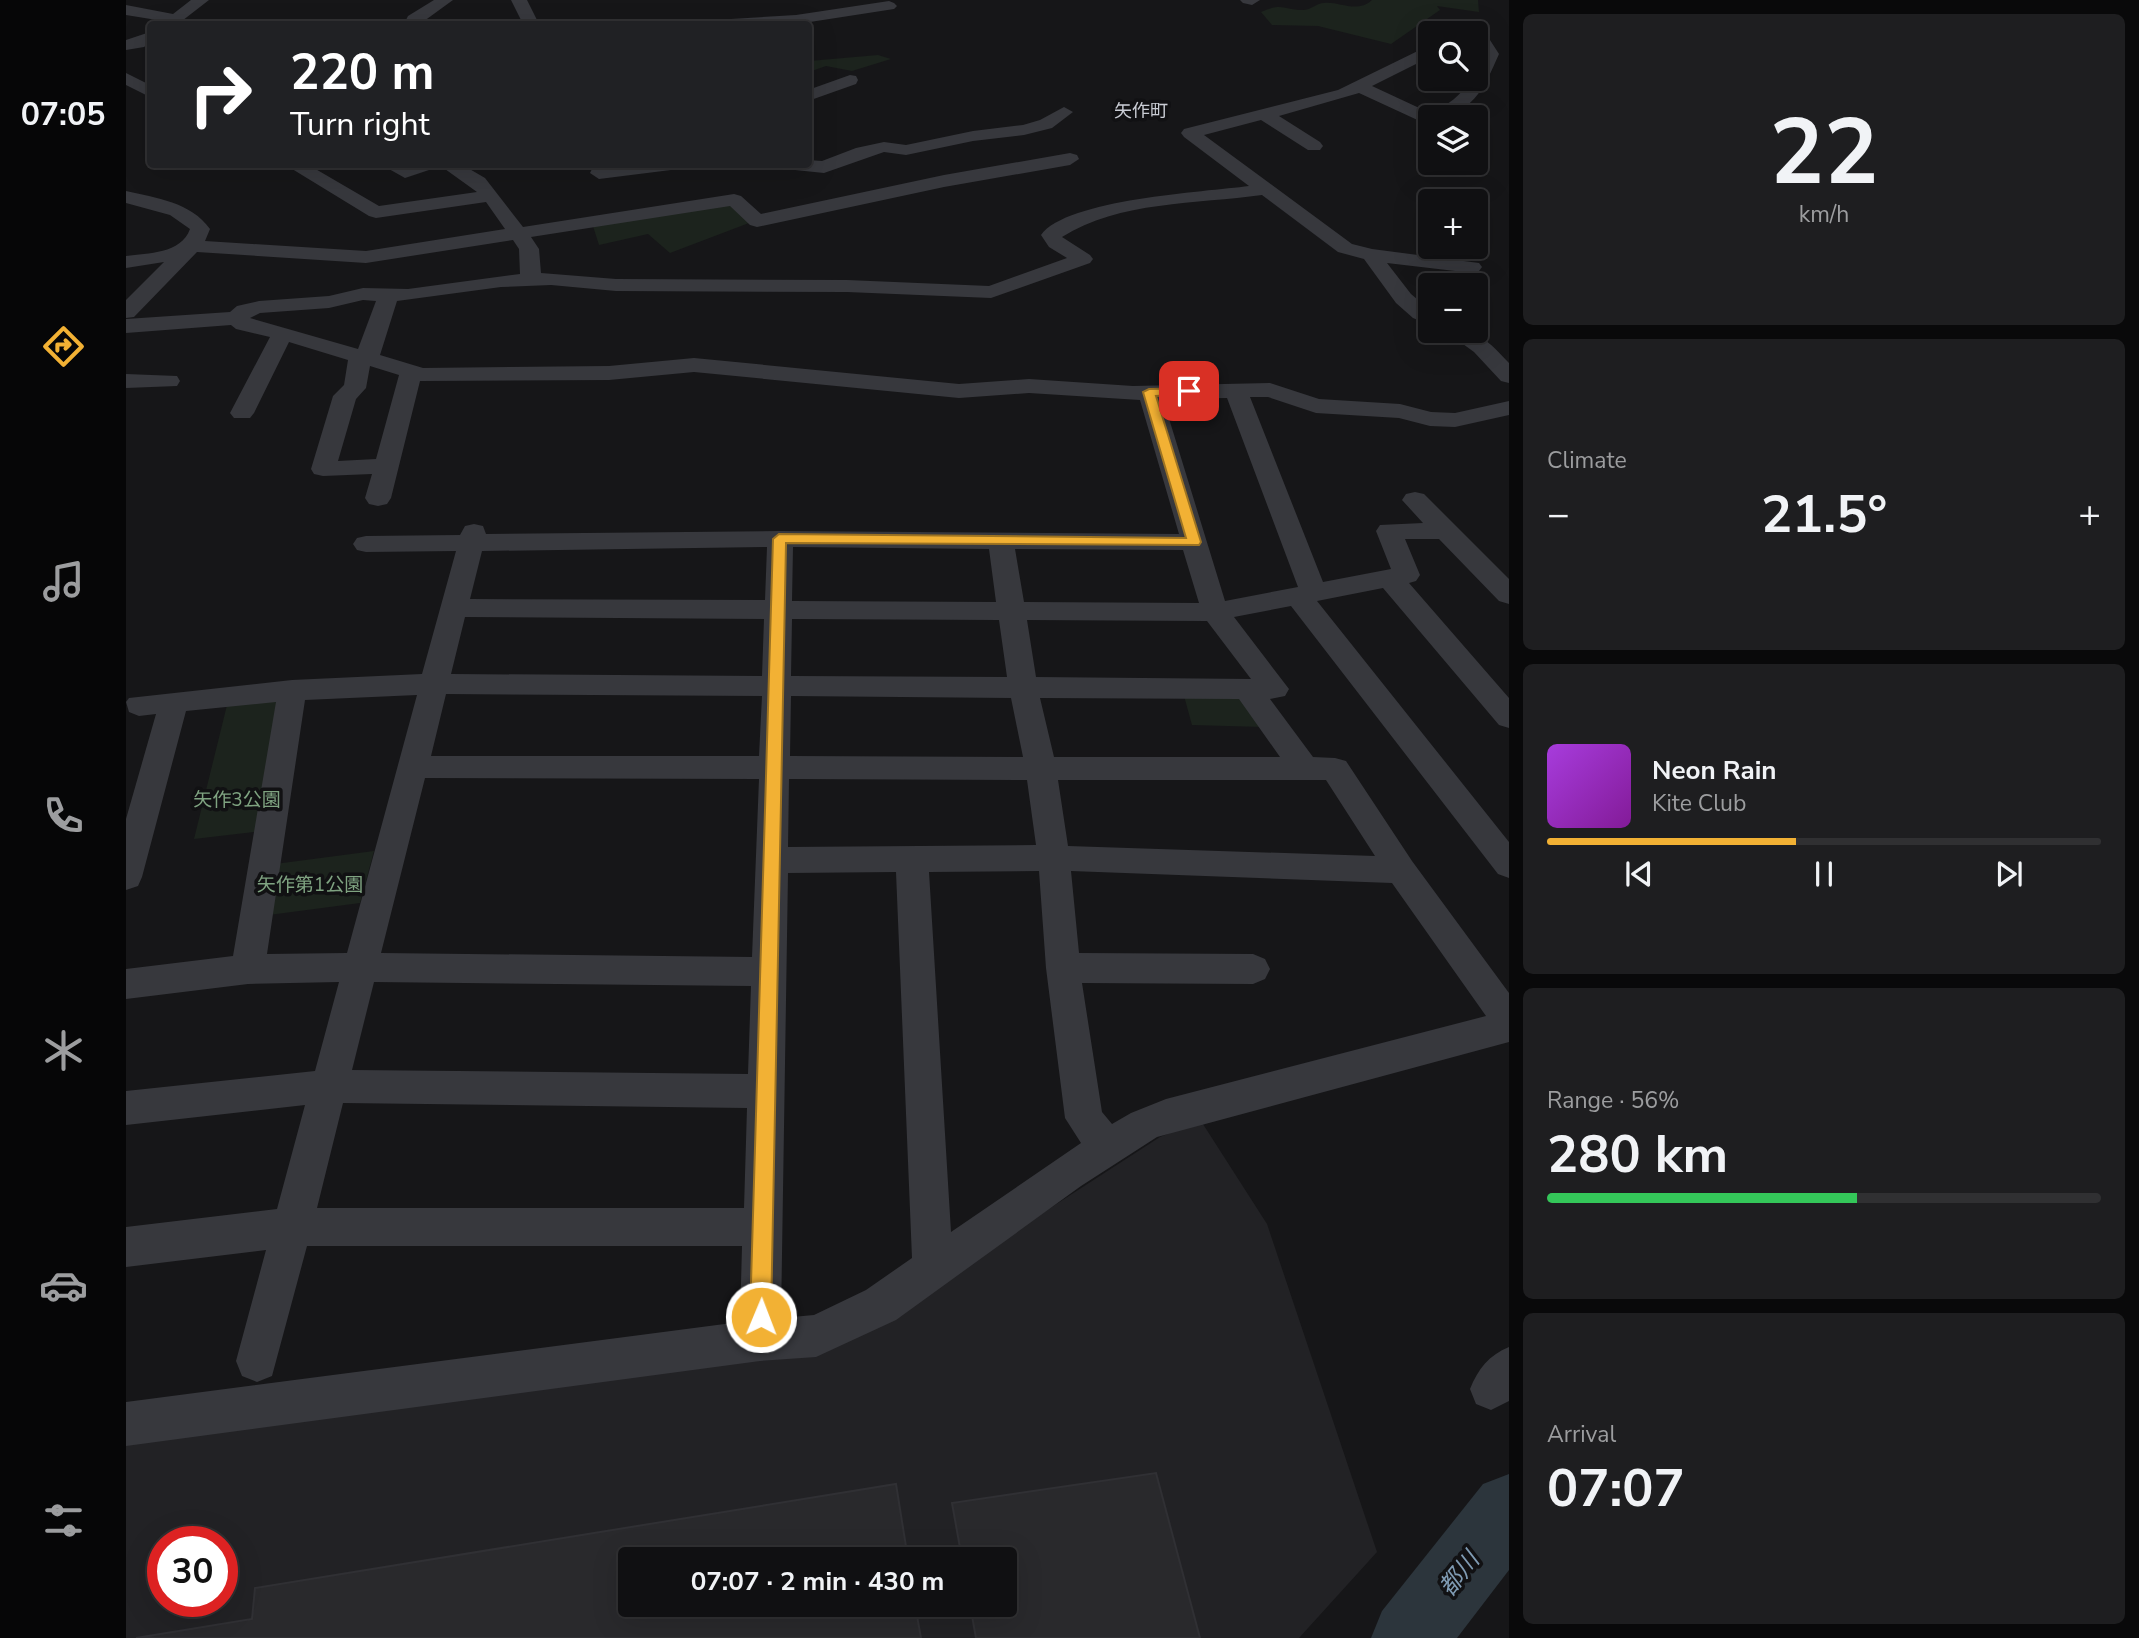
<!DOCTYPE html>
<meta charset="utf-8">
<style>
body{margin:0;font-family:"Nunito Sans","Noto Sans JP",sans-serif;background:#1e1e20;color:#f1f3f6;height:100vh;display:flex;flex-direction:column;font-size:26px;white-space:nowrap}
*{box-sizing:border-box;margin:0}
p{font-size:23px;color:#9c9d9f}
.icon{flex:none;width:38px;height:38px;fill:none;stroke:currentColor;stroke-width:2;stroke-linecap:round;stroke-linejoin:round}
.map{position:relative;flex:1;overflow:hidden}
.side{display:flex;flex-direction:column;gap:14px;padding:14px;background:#09090a;width:630px}
.side>*{flex:none}
.hud{position:absolute;left:21px;top:21px;width:665px;height:147px;border-radius:7px;box-shadow:0 7px 28px #0002,0 0 0 2px #303032;background:#202124;color:#fff;overflow:hidden}
.buttons{position:absolute;left:1292px;top:21px;display:grid;gap:14px}
.buttons a{display:grid;place-items:center;width:70px;height:70px;border-radius:7px;background:#101012;box-shadow:0 7px 28px #0002,0 0 0 2px #303032;font-size:35px}
.speed{position:absolute;left:21px;top:1526px;display:flex;gap:14px;font-size:35px;font-weight:700;text-align:center}
.speed>*{display:grid;place-content:center;width:91px;height:91px;border-radius:50%;background:#101012;box-shadow:0 7px 28px #0002,0 0 0 2px #303032;line-height:1}
.speed .limit{border:10px solid #d22;background:#fff;color:#111}
.pin{position:absolute;display:grid;place-items:center;width:60px;height:60px;color:#fff;margin:-30px;border-radius:14px;box-shadow:0 4px 10px #0006}
.me{position:absolute;width:77px;margin:-38px;rotate:1deg;stroke-linejoin:round;filter:drop-shadow(0 0 5px #0008)}
.turn{display:flex;align-items:center;gap:24px;height:147px;padding:0 28px;font-size:32px}
.turn .icon{width:91px;height:91px;stroke-width:2.5}
.turn b{display:block;font-size:49px;line-height:60px}
.big{font-size:52px;font-weight:700;line-height:1.1}
.side .tile{flex:1;display:flex;flex-direction:column;justify-content:center;gap:10px;min-width:0;padding:0 24px;border-radius:10px;background:#1e1e20}
.side .dial{align-items:center;gap:0}
.dial b{font-size:91px;line-height:1}
.song{display:flex;align-items:center;gap:21px}
.cover{width:84px;height:84px;border-radius:10px;background:linear-gradient(135deg,hsl(280 70% 55%),hsl(290 70% 35%))}
.played{height:7px;border-radius:4px;background:linear-gradient(90deg,#f2b134 45%,#303032 45%)}
.keys{display:flex;justify-content:space-around;direction:ltr}
.heat{display:flex;justify-content:space-between;align-items:center;font-size:38px;direction:ltr}
.charge{height:10px;border-radius:5px;background:linear-gradient(90deg,#34c759 56%,#303032 0)}
.trip{position:absolute;left:492px;top:1547px;width:399px;height:70px;border-radius:7px;background:#101012;box-shadow:0 7px 28px #0002,0 0 0 2px #303032;font-weight:700;line-height:70px;text-align:center}
main{display:flex;flex:1;min-height:0}
.tab-bar{display:flex;flex-direction:column;width:126px;justify-content:space-around;align-items:center;background:#060607;color:#9c9d9f}
.tab-bar .icon{width:49px;height:49px}
.tab-bar .selected{color:#f2b134}
.tab-bar b{font-size:32px;color:#f1f3f6}
.map>svg:first-child{display:block}
.built{fill:#222225;fill-rule:evenodd}
.green{fill:#1c231d}
.lines{fill:none;stroke-linecap:round;stroke-linejoin:round}
.river{fill:#2c353c;fill-rule:evenodd}
.building{fill:#29292c;stroke:#303034;stroke-width:2}
.street{fill:#37383d;fill-rule:evenodd}
.route{fill:#f2b134;stroke:#9d7322;stroke-width:2}
.labels{text-anchor:middle;dominant-baseline:central;stroke-width:7;stroke-linejoin:round;paint-order:stroke}
.far-neighbourhood-label{font-size:18px;fill:#c9ccd4;stroke:#111113}
.park-label{font-size:19px;fill:#7fa381;stroke:#111113}
.near-water-label{font-size:24px;font-style:italic;fill:#7f9bb3;stroke:#111113}
</style>
<main>
<nav class="tab-bar">
<b>07:05</b>
<svg class="icon selected" aria-label="directions" viewBox="0 0 24 24"><path d="M12 3l9 9-9 9-9-9zM9 14v-3h6M13 9l2 2-2 2"/></svg>
<svg class="icon" aria-label="music" viewBox="0 0 24 24"><path d="M9 18V5l10-2v13"/><circle cx="6" cy="18" r="3"/><circle cx="16" cy="16" r="3"/></svg>
<svg class="icon" aria-label="phone" viewBox="0 0 24 24"><path d="M5 4h4l2 5-3 2q2 4 5 5l2-3 5 2v4C11 20 4 13 5 4z"/></svg>
<svg class="icon" aria-label="climate" viewBox="0 0 24 24"><path d="M12 3v18M4 7l16 10M4 17L20 7"/></svg>
<svg class="icon" aria-label="car" viewBox="0 0 24 24"><path d="M5 17H2v-5l4-1 3-4h7l3 4 3 1v5h-3M9 17h6M6 11h13"/><circle cx="7" cy="17" r="2"/><circle cx="17" cy="17" r="2"/></svg>
<svg class="icon" aria-label="filters" viewBox="0 0 24 24"><path d="M4 7h16M4 17h16"/><circle cx="9" cy="7" r="2"/><circle cx="15" cy="17" r="2"/></svg>
</nav>
<div class="map">
<svg width="1383" height="1638" viewBox="0 0 1383 1638">
<rect width="100%" height="100%" fill="#161618"/>
<path class="built" d="M1075 1121 1141 1224 1251 1552 1173 1638H0V1441L708 1348 1034 1137ZM37 1542H96V1601H37ZM504 1559H878V1605H504Z"/>
<path class="green" d="M1246 0H1352L1353 12 1311 6 1314 10 1265 44 1192 26 1146 25 1135 12C1158 2 1156 10 1177 10 1185 10 1191 3 1198 3 1213 1 1231 14 1246 0Z
M752 55 765 59 726 71 700 66 683 72V61Z
M597 204 606 206 623 223 544 253 522 234 473 245 466 223Z
M1057 692 1119 699 1137 727 1066 725Z
M149 697 159 705 137 831 68 839 102 701Z
M248 851 234 903 143 915 149 864Z"/>
<g class="lines">
<path class="river" d="M1383 1474V1570L1331 1638H1245L1256 1611 1357 1484Z"/>
</g>
<path class="building" d="M1030 1473 1074 1638H850L844 1605H878V1559H836L826 1503Z
M770 1484 782 1559H504V1605H789L795 1638H10L126 1619 129 1588Z"/>
<g class="lines">
<path class="street" d="M65 0H83L52 24H35L37 21 0 15V5L47 14Z
M308 0H327L294 24H278L282 16Z
M385 0H401L413 24H397Z
M1114 0H1134L1126 5 1117 3Z
M763 1 768 3 771 6 768 9 671 24H597L605 19 670 15Z
M1347 21 1353 23 1373 54C1358 88 1346 117 1304 117V124L1298 123 1233 93 1153 116 1194 142 1197 146 1194 150H1182L1135 120 1078 135 1226 244 1246 249 1353 263 1356 267 1353 271 1346 273 1261 263 1285 294 1304 310V325L1287 318 1270 303 1238 259 1212 252 1136 195C1071 204 993 201 936 237L964 255 967 259 964 263 865 298 721 292 490 291 425 285 375 287 271 301 254 355 297 368 483 366 568 358 833 384 903 379 1007 386 1144 383 1193 399 1274 404 1305 412 1329 413 1383 401V415L1329 427 1304 426 1273 418 1190 413 1142 397H1124L1197 582 1265 569 1250 531 1254 525 1297 523 1276 500 1280 494 1289 492 1298 494 1383 579V604L1373 601 1313 539H1279L1294 575 1290 581 1283 583 1383 698V728L1373 725 1257 588 1191 601 1383 842V878L1372 874 1165 606 1108 617 1163 689 1159 696 1144 699 1187 757 1209 758 1220 761 1286 861 1383 993V1042L1031 1137 955 1186 770 1320 690 1357 634 1361 0 1446V1402L614 1322 616 1246H181L146 1376 131 1382 116 1376 110 1361 140 1250 0 1267V1227L151 1209 179 1105 0 1125V1091L189 1071 213 982 122 984 0 999V969L107 956 150 702 60 711 16 877 12 886 0 890V819L30 714 13 716 3 712 0 702 3 698 166 680 296 674 330 551 240 552 231 550 227 544 231 538 240 536 334 535 339 526 348 524 357 526 360 534 654 531 1053 534 1014 400 903 393 833 398 568 372 483 380 294 381 265 498 261 504 252 506 243 504 239 498 246 474 197 476 188 474 185 469 207 396 218 385 222 360 163 342 128 413 124 418H108L104 413 144 337 110 329 105 325 0 333V319L104 312 111 306 133 301 203 296 237 288 282 289 394 274 393 249 387 240 240 263 71 252 8 317 0 318V300L38 262 0 268V256C22 253 55 254 64 229L44 215 0 203V191C30 198 65 202 84 229L79 241 240 251 379 229 360 202 250 218 243 216 158 164H181L253 206 351 192 312 164H335L359 178 397 227 608 194 615 196 635 214 818 175 944 153 951 155 953 159 944 165 818 187 631 227 624 225 604 206 405 237 413 249 415 273 490 279 721 280 863 286 941 258 923 247 915 235C941 199 1078 192 1123 186L1058 137 1055 133 1058 129 1212 90 1304 45V57L1246 86 1304 113C1322 105 1335 96 1345 79H1349V70L1357 54 1349 42V33H1344L1339 26ZM237 300 250 301 232 349 124 318 134 313 203 308ZM244 366 273 375 250 459 212 461 230 399 240 388ZM1101 398 1172 587 1099 601 1037 399ZM641 547 639 600 344 599 356 551ZM667 547 863 549 870 602 666 601ZM889 549 1057 550 1073 603 898 602ZM339 617 638 619 636 676 325 674ZM666 619 873 620 881 677 665 676ZM901 620 1081 621 1125 679 910 677ZM320 694 636 696 633 756H305ZM291 695 221 953 141 954 179 700ZM665 696 885 698 897 757 664 756ZM914 698 1113 699 1154 757H928ZM299 778 633 779 626 957 255 953ZM663 779 901 780 910 845 662 847ZM932 780H1200L1249 856 942 846ZM913 871 920 968 939 1118 955 1143 825 1232 803 872ZM945 871 1266 883 1360 1016 1040 1099 1005 1113 986 1124 976 1112 956 983 1127 984 1139 979 1144 969 1139 959 1127 954 953 953ZM770 872 786 1258 740 1290 688 1315 655 1318 662 873ZM248 982 625 986 622 1074 226 1070ZM217 1103 621 1108 618 1208H191Z
M24 32V43L18 47 0 50V40Z
M0 73 24 85V97L0 85Z
M724 75 730 76 732 80 730 84 682 101V90Z
M938 107 947 112 926 128 898 135 847 141 780 155 758 152 698 173 669 170 660 164H682V160L696 161 730 148 758 142 780 145 847 131 897 125 914 120Z
M254 164H311L309 168 279 178Z
M496 164H554L545 170 473 179 464 173 466 169Z
M1319 331C1352 330 1361 339 1383 363V383L1375 381 1348 352Z
M0 374 51 376 54 381 51 386 0 388Z
M1383 1347V1401L1365 1410 1350 1404 1344 1389C1352 1369 1363 1355 1383 1347Z"/>
</g>
<path class="route" d="M1063 388 1069 391 1068 394 1030 396 1075 542 1073 545 660 543 645 1317 642 1325 635 1328 627 1325 624 1317 647 539 653 534 1060 538 1017 392 1023 389Z"/>
<g class="labels">
<g class="far-neighbourhood-label">
<text x="1015" y="111">矢作町</text>
</g>
<g class="park-label">
<text x="111" y="800">矢作3公園</text>
<text x="184" y="885">矢作第1公園</text>
</g>
<g class="near-water-label">
<text transform="translate(1333 1574) rotate(-52)">都川</text>
</g>
</g>
</svg>
<div class="buttons">
<a><svg class="icon" aria-label="search" viewBox="0 0 24 24"><circle cx="10" cy="10" r="6"/><path d="M15 15l6 6"/></svg></a>
<a><svg class="icon" aria-label="layers" viewBox="0 0 24 24"><path d="M12 4l9 5-9 5-9-5zM3 14l9 5 9-5"/></svg></a>
<a>+</a>
<a>−</a>
</div>
<div class="speed"><div class="limit">30</div></div>
<div class="pin" style="left:1063px;top:391px;background:#d93025"><svg class="icon" aria-label="arrive" viewBox="0 0 24 24"><path d="M6 21V4h12l-3 4 3 4H6"/></svg></div>
<svg class="me" style="left:635px;top:1317px" viewBox="-20 -20 40 40"><circle r="17" fill="#f2b134" stroke="#fff" stroke-width="3"/><path d="M0-11L8 9 0 5-8 9z" fill="#fff"/></svg>
<div class="trip">07:07 · 2 min · 430 m</div>
<div class="hud">
<div class="turn"><svg class="icon" aria-label="right" viewBox="0 0 24 24"><path d="M7 20v-9h11M14 6l5 5-5 5"/></svg><div><b>220 m</b>Turn right</div></div>
</div>
</div>
<section class="side">
<div class="tile dial"><b>22</b><p>km/h</p></div>
<div class="tile"><p>Climate</p>
<div class="heat"><a>−</a><b class="big">21.5°</b><a>+</a></div>
</div>
<div class="tile">
<div class="song"><i class="cover"></i><div><b>Neon Rain</b><p>Kite Club</p></div></div>
<div class="played"></div>
<div class="keys"><svg class="icon" aria-label="previous" viewBox="0 0 24 24"><path d="M18 5L8 12l10 7zM5 5v14"/></svg><svg class="icon" aria-label="pause" viewBox="0 0 24 24"><path d="M8 5v14M16 5v14"/></svg><svg class="icon" aria-label="next" viewBox="0 0 24 24"><path d="M6 5l10 7-10 7zM19 5v14"/></svg></div>
</div>
<div class="tile"><p>Range · 56%</p><b class="big">280 km</b><div class="charge"></div></div>
<div class="tile"><p>Arrival</p><b class="big">07:07</b></div>
</section>
</main>
